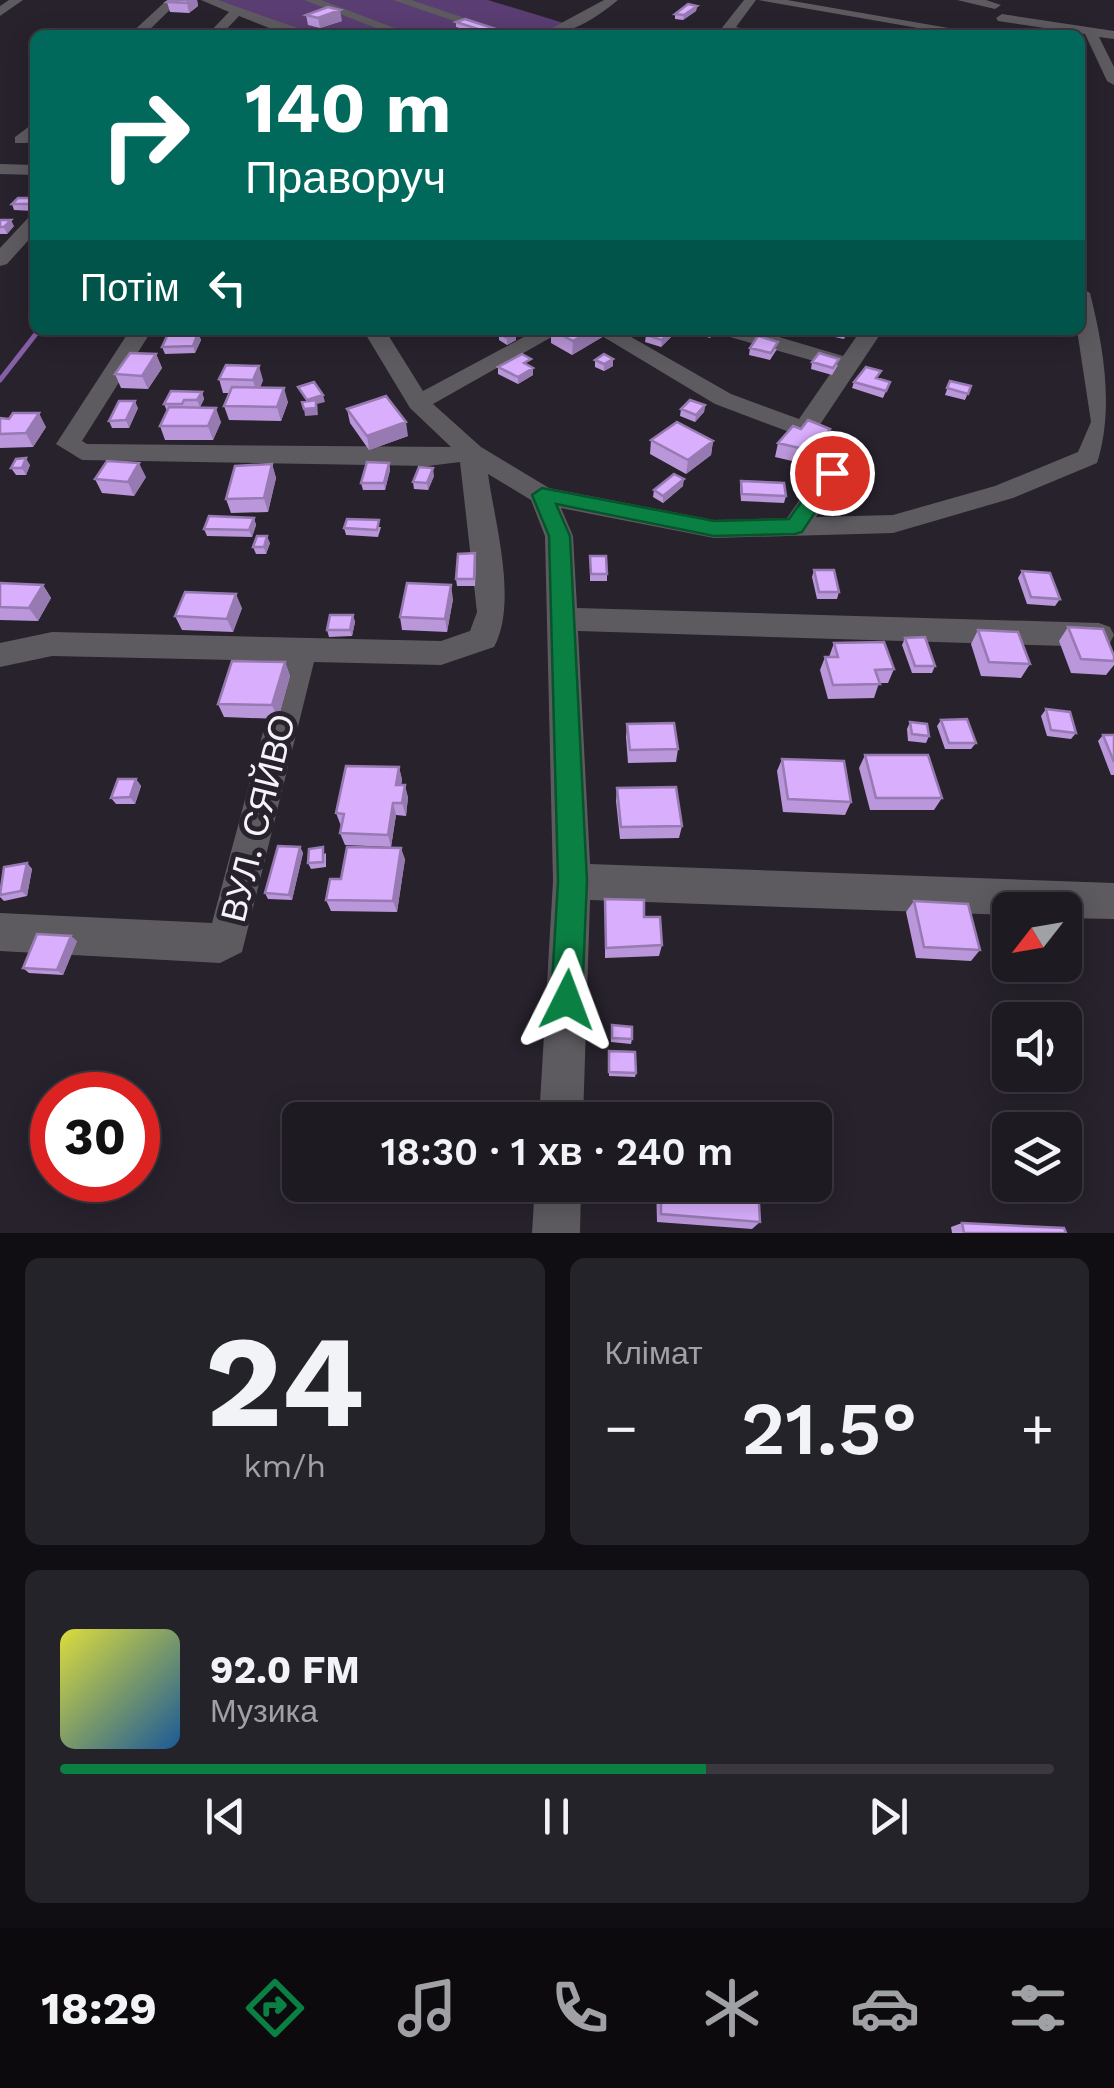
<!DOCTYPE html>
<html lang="uk">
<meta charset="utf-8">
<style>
body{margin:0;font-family:"Work Sans",sans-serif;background:#25232a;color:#f1f3f6;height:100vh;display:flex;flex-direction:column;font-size:38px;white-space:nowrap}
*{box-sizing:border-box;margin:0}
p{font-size:32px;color:#a0a1a5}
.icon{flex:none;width:55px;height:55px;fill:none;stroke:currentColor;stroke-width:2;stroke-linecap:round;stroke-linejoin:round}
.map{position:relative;height:1233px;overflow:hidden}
.drawer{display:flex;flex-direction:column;gap:25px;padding:25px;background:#100e12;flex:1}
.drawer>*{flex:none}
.hud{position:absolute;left:30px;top:30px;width:1055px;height:305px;border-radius:15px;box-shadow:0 5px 25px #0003,0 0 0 2px #3b383f;background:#00695c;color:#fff;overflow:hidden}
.needle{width:65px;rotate:239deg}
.buttons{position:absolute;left:992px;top:892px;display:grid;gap:20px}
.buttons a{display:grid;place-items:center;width:90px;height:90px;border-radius:15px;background:#1d1a21;box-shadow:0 5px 25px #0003,0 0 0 2px #3b383f;font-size:50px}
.speed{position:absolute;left:30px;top:1072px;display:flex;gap:20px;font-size:50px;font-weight:700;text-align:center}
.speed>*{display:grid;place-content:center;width:130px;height:130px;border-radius:50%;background:#1d1a21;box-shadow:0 5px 25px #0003,0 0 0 2px #3b383f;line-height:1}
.speed .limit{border:15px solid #d22;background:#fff;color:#111}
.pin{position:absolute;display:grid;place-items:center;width:85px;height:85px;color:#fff;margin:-42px;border:5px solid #fff;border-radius:50%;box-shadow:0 2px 10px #0007}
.me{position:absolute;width:110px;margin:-55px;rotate:3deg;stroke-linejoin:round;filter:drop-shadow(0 0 8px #0008)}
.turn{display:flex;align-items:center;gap:35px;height:210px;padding:0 50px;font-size:45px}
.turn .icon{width:130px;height:130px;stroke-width:2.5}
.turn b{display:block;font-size:70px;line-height:85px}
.then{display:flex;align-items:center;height:95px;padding:0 50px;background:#0003;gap:20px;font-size:38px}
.big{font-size:75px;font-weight:600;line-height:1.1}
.drawer .widget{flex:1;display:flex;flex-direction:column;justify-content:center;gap:15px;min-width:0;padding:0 35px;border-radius:15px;background:#25232a}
.drawer .dial{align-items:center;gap:0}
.dial b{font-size:130px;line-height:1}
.song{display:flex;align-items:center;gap:30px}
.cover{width:120px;height:120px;border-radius:15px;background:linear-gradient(135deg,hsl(60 70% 55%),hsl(210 70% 35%))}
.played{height:10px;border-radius:5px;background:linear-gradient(90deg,#0b8043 65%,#3b383f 65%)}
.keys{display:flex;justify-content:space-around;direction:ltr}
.heat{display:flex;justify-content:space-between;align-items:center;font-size:55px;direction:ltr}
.drawer .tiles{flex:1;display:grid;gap:25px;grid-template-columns:1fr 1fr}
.widget:last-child{grid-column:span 2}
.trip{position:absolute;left:282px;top:1102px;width:550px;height:100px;border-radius:15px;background:#1d1a21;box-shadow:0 5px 25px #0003,0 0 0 2px #3b383f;font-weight:600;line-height:100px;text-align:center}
.dock{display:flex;height:160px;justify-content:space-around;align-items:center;background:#0c0a0d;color:#a0a1a5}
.dock .icon{width:70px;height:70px}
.dock .on{color:#0b8043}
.dock b{font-size:45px;color:#f1f3f6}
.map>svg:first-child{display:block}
.green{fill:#5a3d72}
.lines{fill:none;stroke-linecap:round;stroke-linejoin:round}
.stream{stroke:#875fa8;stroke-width:5}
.minor{fill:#5e5b60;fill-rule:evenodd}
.wall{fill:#ba96da}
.shaded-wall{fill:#977ab1}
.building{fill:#d8aefd;stroke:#977ab1;stroke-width:2.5}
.route{fill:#0b8043;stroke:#07532c;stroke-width:2.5}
.labels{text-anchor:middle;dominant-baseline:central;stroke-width:10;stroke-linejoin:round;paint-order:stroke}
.near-street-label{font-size:35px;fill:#f5f2f9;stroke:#27222c}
</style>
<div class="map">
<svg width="1114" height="1233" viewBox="0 0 1114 1233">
<rect width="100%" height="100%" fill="#27222c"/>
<path class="green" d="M214 0H488L567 24 539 35H309Z"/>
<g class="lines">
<path class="stream" d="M0 380 39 330"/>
<path class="minor" d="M9 0H23L0 16V6Z
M167 0H180L144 35H129Z
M201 0H218L300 29 301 35H287L239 16 221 35H207L229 12Z
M304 0H321L413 35H394Z
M393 0H411L515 35H495Z
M604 0H618C595 19 570 35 539 35Z
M744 0H756L736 27 768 35H739L721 29Z
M758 0H787L989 35H958Z
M957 0H986L1001 5 995 9Z
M1002 14 1114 31V39L1099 37 1114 67V85L1107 81 1085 34 998 21 996 18Z
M35 122V136L27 143H15V137Z
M0 164 35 165V175L0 174Z
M35 216V233L7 264 0 266V248L28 218Z
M1080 287 1090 293C1104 349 1114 410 1097 463L1013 498 893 533 714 538 561 508 573 536 577 608 1099 623 1110 627 1114 635 1110 643 1099 647 578 631 590 864 1114 883V919L1065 918V910H1010V915L590 900 583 1120H539L553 881 545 536 531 500 488 474C495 524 518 602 494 647L441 665 314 662 242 952 220 963 0 951V913L212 923 282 661 52 656 0 667V643L52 632 441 641 470 631 477 612 460 462 428 466 82 460 56 444 130 330H152L82 441 87 444 451 447 410 408 363 330H385L423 391 537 330H564L433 404 481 447 549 488 714 520 787 518 835 449 715 404 592 330H619L731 394 799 419 835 367 723 335 720 330H755L843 356 861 330H883L819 426 859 440 863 446 816 517 893 515 995 486 1078 452 1091 422 1077 330Z
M535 1185H581L580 1233H532Z"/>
</g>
<path class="wall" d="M170 0H197L198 6 189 13 170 12 167 2Z
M697 6 696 11 683 20 675 19V14Z
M306 15 342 21 320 28 308 25Z
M456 22 496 29V34L482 35 456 27Z
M35 198 34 211 14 210 12 204Z
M0 220 14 226 7 234H0Z
M551 330 604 336 572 355 551 343Z
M689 330H716L710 338 689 331Z
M747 330H770L764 336Z
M832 330H848L844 339 830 336Z
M198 333 201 340 195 353 165 354 162 347Z
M499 333 516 340 507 345 499 340Z
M674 334 661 347 645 342 646 335Z
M750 348 777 349 770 360 749 355Z
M156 354 162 368 148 389 121 388 115 374Z
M595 360 613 366 604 371 595 367Z
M812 362 838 365 832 375 811 369Z
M532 366 533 375 518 384 498 374V367Z
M878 378 890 382 883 398 852 388 854 382Z
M219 379 263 380 260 388 288 402 281 421 229 420 224 406 230 393H223Z
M950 381 971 386 965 400 945 395Z
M202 392 204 399 200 407 221 422 213 440H165L160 426 167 411 164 404Z
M705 405 704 412 695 422 680 416 681 409Z
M138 408 129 428H112L109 421Z
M347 409 408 436 369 450 350 423Z
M0 418 9 419 46 427 33 447 0 448Z
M801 429H830L826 443 809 465 775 457 778 443Z
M651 440 713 441 711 455 686 474 650 454Z
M389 463 390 470 385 490H363L361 483Z
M272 464 276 478 268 512 231 513 226 499Z
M30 465 26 475H16L11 468Z
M434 476 428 490 414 489 413 482Z
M146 477 134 496 102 493 95 479Z
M741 481 786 496 784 503 741 501 740 488Z
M683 486 663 503 653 497 654 490Z
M254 518 256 525 252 537 207 536 204 529Z
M381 527 378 537 346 535 344 528Z
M270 543 266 554H256L253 547Z
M590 556 607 574V581H590Z
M476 560 475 586H457L456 579Z
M814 570 839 592 837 599H817L812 577Z
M1022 571 1060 599 1055 606 1027 604 1018 578Z
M0 583 43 585 51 598 38 621 0 620Z
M453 599 447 632 402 630 400 617Z
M242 608 233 632 182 630 175 616Z
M353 615 355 622 352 636 329 637 327 630Z
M1068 627 1114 656V665L1106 675 1071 673 1059 641Z
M978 630 1030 664 1021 678 981 676 971 644Z
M905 638 935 666 932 673H912L902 645Z
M834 643 894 669 888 683H879L874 698 828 699 820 670 825 657H829Z
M285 662 290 676 278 719 224 717 218 704Z
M1046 709 1076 733 1071 739 1047 736 1041 716Z
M941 720 976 743 971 749H945L937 726Z
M910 722 929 736 926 743 908 741 907 729Z
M627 724 678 749 676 762 628 763 626 737Z
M1103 735H1114V775H1111L1098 741Z
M865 755 942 798 934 810H870L859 768Z
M782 759 851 802 845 815 783 812 777 771Z
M399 767 402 780 401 785 408 797 406 816 396 815 391 847 345 845 340 833 341 826 336 813Z
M136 779 141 786 135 804H116L111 798Z
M617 788 682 826 679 838 620 839 616 801Z
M300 847 303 853 292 900 268 899 265 893Z
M326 853V867L311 869 308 863Z
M405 859 397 912 331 911 326 900 341 879Z
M27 863 32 869 27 896 4 901 0 897V887Z
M605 899 644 917 662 945 659 956 605 958Z
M914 901 980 950 971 961 916 958 906 912Z
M77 941 63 975 29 973 23 968Z
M611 1030 632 1039 631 1044 611 1042Z
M609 1051 636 1073 635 1077 609 1076Z
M656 1185H758L760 1222 752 1229 657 1222Z
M962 1223 1066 1233H952L951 1227Z"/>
<path class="shaded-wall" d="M190 0H197L198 6 189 13 187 3Z
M697 6 696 11 683 20 684 15Z
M340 10 342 21 320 28 318 18Z
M496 29V34L487 35V32Z
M11 220 14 226 7 234 4 227Z
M592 330H605L604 336 572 355 573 341Z
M672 330H674V334L661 347 662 340Z
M198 333 201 340 195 353 193 346Z
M516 333V340L507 345V338Z
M156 354 162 368 148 389 142 376Z
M613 359V366L604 371V364Z
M259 366 263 380 257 394 253 380Z
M533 368V375L518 384V377Z
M284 388 288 402 281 421 277 407Z
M202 392 204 399 200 407 197 400Z
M323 395 325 402 317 404 318 415 305 416 304 409 307 400Z
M135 401 138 408 129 428 126 420Z
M705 405 704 412 695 422 696 415Z
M216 408 221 422 213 440 208 426Z
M39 413 46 427 33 447 26 433Z
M406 422 408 436 369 450 367 436Z
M830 429 826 443 809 465 812 451Z
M713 441 711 455 686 474 688 460Z
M26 458 30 465 26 475 22 468Z
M139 463 146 477 134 496 128 482Z
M389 463 390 470 385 490 384 483Z
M272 464 276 478 268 512 264 498Z
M433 468 434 476 428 490 427 483Z
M684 479 683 486 663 503V496Z
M254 518 256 525 252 537 249 530Z
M267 536 270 543 266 554 264 547Z
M43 585 51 598 38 621 29 608Z
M451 585 453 599 447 632 445 619Z
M236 594 242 608 233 632 227 619Z
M353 615 355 622 352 636 350 630Z
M285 662 290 676 278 719 272 705Z
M399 767 402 780 399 797 396 785Z
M136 779 141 786 135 804 130 797Z
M405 785 408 797 406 816 402 803Z
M393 803 396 815 391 847 388 835Z
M300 847 303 853 292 900 289 895Z
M401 848 405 859 397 912 393 901Z
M27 863 32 869 27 896 21 891Z
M71 936 77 941 63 975 57 970Z"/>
<path class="building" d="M170 0H190L187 3 167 2Z
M688 4 697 6 684 15 675 14Z
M328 7 340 10 318 18 306 15Z
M465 19 496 29 487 32 456 22Z
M18 198H35V200L31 204H12Z
M0 220H11L4 227H0Z
M505 330H510L516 333 507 338 499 333Z
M552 330H592L573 341Z
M651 330H672L662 340 646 335Z
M198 333 193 346 162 347 168 334Z
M758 336 778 342 771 353 750 348Z
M130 353 156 354 142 376 115 374Z
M819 353 839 359 833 368 812 362Z
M522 354 531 359 524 363 533 368 518 377 498 367Z
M604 354 613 359 604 364 595 360Z
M226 365 259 366 253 380 219 379Z
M866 367 881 371 876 378 890 382 886 391 854 382Z
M950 381 971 386 968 394 947 388Z
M314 382 323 395 307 400 298 387Z
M232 387 284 388 277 407 224 406Z
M171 391 202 392 197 400H184L182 404H164Z
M386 396 406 422 367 436 347 409Z
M316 400V408L304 409 302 402Z
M690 400 705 405 696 415 681 409Z
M119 401H135L126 420 109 421Z
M169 407 216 408 208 426H160Z
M13 413H39L26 433 0 434V418L9 419Z
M808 420 830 429 812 451 778 443 793 426 801 429Z
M677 422 713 441 688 460 651 440Z
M26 458 22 468H11L16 459Z
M107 461 139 463 128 482 95 479Z
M367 462 389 463 384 483H361Z
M272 464 264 498 226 499 235 466Z
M419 467 433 468 427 483 413 482Z
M674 474 684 479 663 496 654 490Z
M741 481 784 483 786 496 742 494Z
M209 516 254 518 249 530 204 529Z
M347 519 379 520 377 530 344 528Z
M257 536H267L264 547H253Z
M475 553 474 579H456L458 554Z
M590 556H606L607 574H591Z
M814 570H834L839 592H819Z
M1022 571 1050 573 1060 599 1031 597Z
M0 583 43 585 29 608 0 607Z
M407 583 451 585 445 619 400 617Z
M185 592 236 594 227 619 175 616Z
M330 615H353L350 630H327Z
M1068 627 1103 629 1114 656V661L1081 659Z
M978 630 1018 632 1030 664 989 662Z
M925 637 935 666H915L905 638Z
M884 642 894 669 875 670 880 684 833 685 825 657H838L834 643Z
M232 661 285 662 272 705 218 704Z
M1046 709 1070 712 1076 733 1051 730Z
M967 719 976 743H949L941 720Z
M910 722 927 724 929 736 912 734Z
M674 723 678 749 630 750 627 724Z
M1103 735H1114V762Z
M865 755H928L942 798H876Z
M782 759 844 761 851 802 788 799Z
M346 766 399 767 396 785H405L402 803H393L388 835 340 833 344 814 336 813Z
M118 779H136L130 797 111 798Z
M676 787 682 826 621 827 617 788Z
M278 846 300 847 289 895 265 893Z
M323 847V862L308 863 309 849Z
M347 847 401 848 393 901 326 900 330 879H341Z
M27 863 21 891 0 895 4 867Z
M605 899 644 900V917H660L662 945 606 948Z
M914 901 968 904 980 950 924 947Z
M37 934 71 936 57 970 23 968Z
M612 1025 632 1027V1039L612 1038Z
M609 1051 635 1052 636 1073 609 1072Z
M661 1185H758L760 1222 661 1214Z
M962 1223 1064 1228 1066 1233H964Z"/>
<path class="route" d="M832 466 841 473 802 532 795 534 714 536 556 504 570 536 587 881 582 1000 578 1011 567 1016 556 1011 551 1000 558 881 549 536 532 495 542 488 714 521 789 519 825 468Z"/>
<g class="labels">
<g class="near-street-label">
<text transform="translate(258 818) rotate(-76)">ВУЛ. СЯЙВО</text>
</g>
</g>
</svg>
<div class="buttons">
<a><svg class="needle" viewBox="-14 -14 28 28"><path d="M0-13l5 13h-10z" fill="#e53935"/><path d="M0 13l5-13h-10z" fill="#a0a1a5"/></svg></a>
<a><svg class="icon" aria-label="sound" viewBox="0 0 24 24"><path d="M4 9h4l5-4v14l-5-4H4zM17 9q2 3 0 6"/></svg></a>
<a><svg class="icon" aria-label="layers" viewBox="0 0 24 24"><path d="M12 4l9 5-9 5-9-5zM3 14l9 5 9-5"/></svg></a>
</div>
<div class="speed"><div class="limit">30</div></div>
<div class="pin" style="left:832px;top:473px;background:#d93025"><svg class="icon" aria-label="arrive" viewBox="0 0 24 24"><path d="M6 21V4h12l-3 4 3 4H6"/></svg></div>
<svg class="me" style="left:567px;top:1000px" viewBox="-20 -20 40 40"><path d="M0-17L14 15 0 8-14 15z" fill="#0b8043" stroke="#fff" stroke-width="4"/></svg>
<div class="trip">18:30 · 1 хв · 240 m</div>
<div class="hud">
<div class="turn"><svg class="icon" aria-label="right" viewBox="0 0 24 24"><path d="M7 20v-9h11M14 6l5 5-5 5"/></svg><div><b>140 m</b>Праворуч</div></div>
<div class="then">Потім<svg class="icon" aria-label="left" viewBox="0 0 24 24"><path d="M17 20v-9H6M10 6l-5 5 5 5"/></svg></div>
</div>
</div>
<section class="drawer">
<div class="tiles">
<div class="widget dial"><b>24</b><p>km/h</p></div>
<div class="widget"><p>Клімат</p>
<div class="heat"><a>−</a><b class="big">21.5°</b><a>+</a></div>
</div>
<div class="widget">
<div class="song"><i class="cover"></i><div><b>92.0 FM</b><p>Музика</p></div></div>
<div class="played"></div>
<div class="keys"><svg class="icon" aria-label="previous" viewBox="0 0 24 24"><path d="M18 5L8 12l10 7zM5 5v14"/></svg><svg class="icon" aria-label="pause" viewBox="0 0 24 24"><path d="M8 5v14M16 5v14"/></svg><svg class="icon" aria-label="next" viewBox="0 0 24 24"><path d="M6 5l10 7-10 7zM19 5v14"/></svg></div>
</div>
</div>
</section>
<nav class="dock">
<b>18:29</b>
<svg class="icon on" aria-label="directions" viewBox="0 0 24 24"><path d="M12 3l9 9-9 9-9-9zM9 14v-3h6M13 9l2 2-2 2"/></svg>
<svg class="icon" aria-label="music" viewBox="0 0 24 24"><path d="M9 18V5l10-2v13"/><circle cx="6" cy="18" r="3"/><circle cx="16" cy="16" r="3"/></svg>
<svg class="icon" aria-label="phone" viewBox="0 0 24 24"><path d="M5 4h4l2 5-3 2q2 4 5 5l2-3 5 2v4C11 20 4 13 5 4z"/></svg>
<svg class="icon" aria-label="climate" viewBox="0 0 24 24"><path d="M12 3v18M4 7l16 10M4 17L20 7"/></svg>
<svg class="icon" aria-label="car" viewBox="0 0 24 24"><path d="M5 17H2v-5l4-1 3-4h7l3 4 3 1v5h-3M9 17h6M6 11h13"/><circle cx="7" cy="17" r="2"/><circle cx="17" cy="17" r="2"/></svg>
<svg class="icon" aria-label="filters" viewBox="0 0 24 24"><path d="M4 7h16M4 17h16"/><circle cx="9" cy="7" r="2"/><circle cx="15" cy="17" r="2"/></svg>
</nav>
